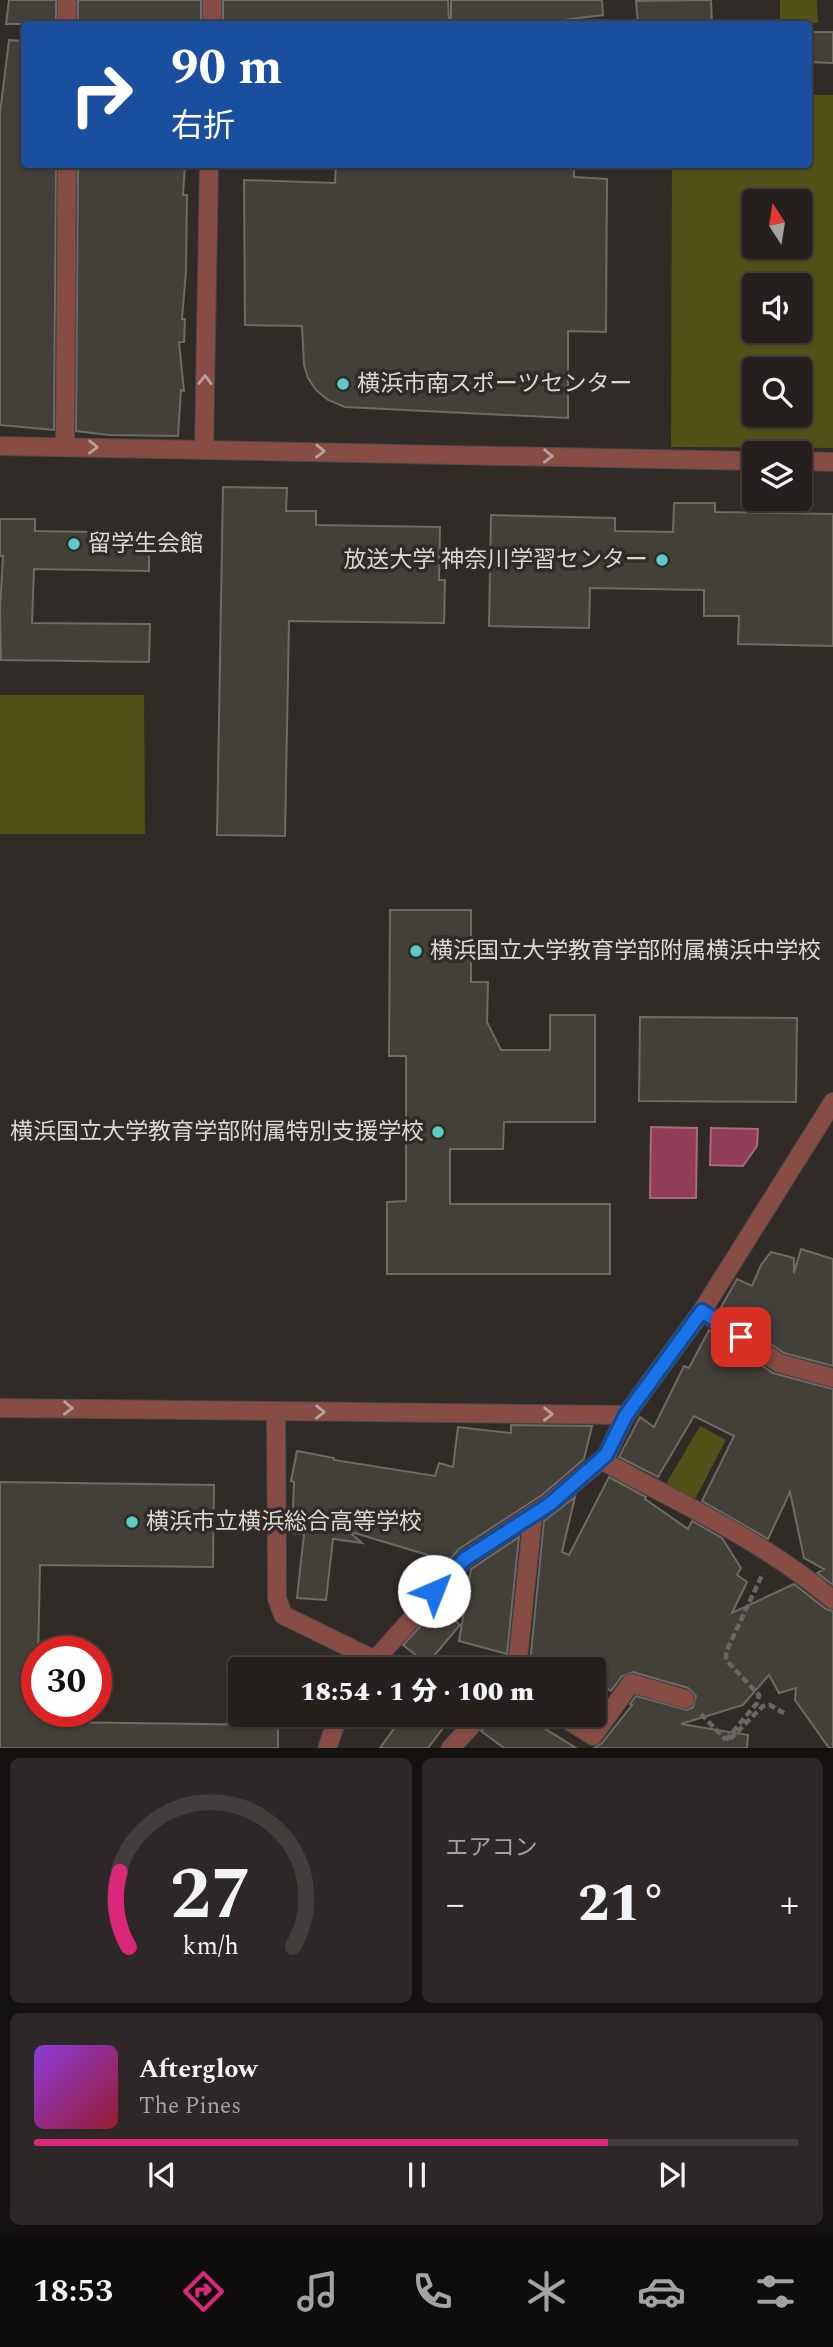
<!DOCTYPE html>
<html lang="ja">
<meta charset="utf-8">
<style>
body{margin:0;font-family:Spectral,"Noto Sans JP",serif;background:#2d2827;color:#f1f3f6;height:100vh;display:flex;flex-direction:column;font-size:26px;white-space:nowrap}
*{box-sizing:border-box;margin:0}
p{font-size:23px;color:#a3a3a4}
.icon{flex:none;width:38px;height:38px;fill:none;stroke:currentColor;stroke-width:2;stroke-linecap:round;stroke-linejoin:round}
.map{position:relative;height:1748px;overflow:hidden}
.side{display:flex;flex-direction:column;gap:10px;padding:10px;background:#141210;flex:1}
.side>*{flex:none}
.banner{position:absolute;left:21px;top:21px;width:791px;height:147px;border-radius:7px;box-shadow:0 2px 5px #0004,0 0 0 2px #423e3c;background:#1a4fa0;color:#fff;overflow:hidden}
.needle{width:46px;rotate:348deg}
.fabs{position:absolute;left:742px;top:189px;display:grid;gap:14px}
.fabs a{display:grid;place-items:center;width:70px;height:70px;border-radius:7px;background:#25201e;box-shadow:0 2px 5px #0004,0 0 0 2px #423e3c;font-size:35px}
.speed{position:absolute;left:21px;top:1636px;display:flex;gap:14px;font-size:35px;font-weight:700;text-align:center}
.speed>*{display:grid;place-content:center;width:91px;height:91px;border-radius:50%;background:#25201e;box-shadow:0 2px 5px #0004,0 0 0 2px #423e3c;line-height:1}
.speed .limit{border:10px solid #d22;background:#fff;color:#111}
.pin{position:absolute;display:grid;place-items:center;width:60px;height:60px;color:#fff;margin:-30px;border-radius:14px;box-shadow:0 4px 10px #0006}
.me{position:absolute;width:77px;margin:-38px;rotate:44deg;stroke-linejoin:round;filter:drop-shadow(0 0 5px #0008)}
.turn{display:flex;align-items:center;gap:24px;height:147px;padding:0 35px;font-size:32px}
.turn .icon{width:91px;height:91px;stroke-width:2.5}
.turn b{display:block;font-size:49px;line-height:60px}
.big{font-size:52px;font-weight:800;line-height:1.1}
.side .tile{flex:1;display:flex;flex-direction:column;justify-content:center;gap:10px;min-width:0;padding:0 24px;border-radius:10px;background:#2d2827}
.side .dial{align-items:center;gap:0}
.dial svg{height:182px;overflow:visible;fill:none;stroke:#423e3c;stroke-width:7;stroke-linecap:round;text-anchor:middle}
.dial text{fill:#f1f3f6;stroke:none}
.song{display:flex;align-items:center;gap:21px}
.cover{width:84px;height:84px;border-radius:10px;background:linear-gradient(135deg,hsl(270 70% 55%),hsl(350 70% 35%))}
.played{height:7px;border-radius:4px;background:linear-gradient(90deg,#db2777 75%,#423e3c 75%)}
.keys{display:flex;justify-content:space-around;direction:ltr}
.heat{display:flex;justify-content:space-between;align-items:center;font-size:38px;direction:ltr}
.side .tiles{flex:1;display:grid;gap:10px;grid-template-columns:1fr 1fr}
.tile:last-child{grid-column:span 2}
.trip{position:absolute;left:228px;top:1657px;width:378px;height:70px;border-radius:7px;background:#25201e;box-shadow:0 2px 5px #0004,0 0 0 2px #423e3c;font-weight:800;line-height:70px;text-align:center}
.menu{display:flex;height:112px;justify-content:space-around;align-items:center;background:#0f0d0c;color:#a3a3a4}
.menu .icon{width:49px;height:49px}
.menu .active{color:#db2777}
.menu b{font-size:32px;color:#f1f3f6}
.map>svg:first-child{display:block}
.green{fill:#525117;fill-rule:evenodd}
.water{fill:#913c58;stroke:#a76a7e;stroke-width:2}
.building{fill:#43403a;stroke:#6e6a64;stroke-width:2}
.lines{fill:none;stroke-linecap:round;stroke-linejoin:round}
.lane-casing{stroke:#4c4744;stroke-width:20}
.street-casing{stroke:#4c4744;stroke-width:20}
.path{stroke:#6b6663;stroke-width:4.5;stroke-dasharray:7 3.5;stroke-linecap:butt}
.lane{stroke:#874d45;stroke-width:18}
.street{stroke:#874d45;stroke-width:18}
.oneway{stroke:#b9a09b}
.route-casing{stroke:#114b97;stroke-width:18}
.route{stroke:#1a73e8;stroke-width:12}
.poi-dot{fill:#56cec4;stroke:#312b28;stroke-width:2.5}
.labels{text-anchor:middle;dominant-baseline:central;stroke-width:7;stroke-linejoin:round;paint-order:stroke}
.poi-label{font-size:23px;fill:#dbd7d5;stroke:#312b28;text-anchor:start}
</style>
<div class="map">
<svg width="833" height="1749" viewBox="0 0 833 1749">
<rect width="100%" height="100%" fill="#312b28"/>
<path class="green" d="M780 0H817L818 23 780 24Z
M809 95H833V448L671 447 672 165 808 164ZM800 201V247H754V201ZM800 285V331H754V285ZM800 369V415H754V369Z
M0 695H144L145 834H0Z
M700 1426 726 1440 694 1501 666 1484Z"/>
<path class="water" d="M651 1127 697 1128 696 1198H650Z
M711 1128 758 1129 757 1146 743 1166 710 1165Z"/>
<path class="building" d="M9 0H56V24H6Z
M78 0H201V24H78Z
M223 0H448L449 21 374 24H223Z
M451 0H602L603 15 531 24H451Z
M711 0 712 24H638L636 1Z
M808 32H833V63L808 62Z
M9 40 24 41V164H56L54 430 0 425V113Z
M78 164 112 168V164H185L183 195H187L186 271 182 319H185L184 342H179L184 391 181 390 178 436 109 435 76 431Z
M336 164H574V177L607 179 606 332 568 331V418L345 407 328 400 316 390 308 378 304 365 302 326 245 325 244 180 335 183Z
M223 487 287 488 286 511H316V525L440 527 439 580H445L444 623 289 621 285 836 217 835Z
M674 503H715V512L833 514V646L738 644 739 616H704V590L590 588 589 628 489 626 491 515 615 518V531L673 532Z
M0 519H35V531L149 533V571L34 569 32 623 150 624 149 662 1 660 0 609 3 556H0Z
M390 910H471V982H488L487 1022 501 1050H550V1015H595V1122H504L503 1149H450V1204H610V1274H387V1202L406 1201V1056H389Z
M640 1017 797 1018 796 1102 639 1101Z
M801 1249 833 1259V1366L784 1353 720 1309 737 1279 752 1286 761 1265 771 1252 794 1258V1273Z
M709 1330 773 1373 833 1389V1585L817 1573 824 1569 804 1558 790 1492 768 1539 702 1501 734 1436 694 1416 658 1477 619 1457 640 1417 654 1427 684 1366 689 1368Z
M511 1425 592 1426 584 1459 542 1495 459 1549 448 1561 348 1531 362 1543 333 1539 326 1600 297 1598 304 1534 292 1533 294 1482 291 1481 297 1451 334 1458V1460L435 1476 439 1463 453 1467 458 1427 511 1433Z
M609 1477 646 1497 645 1499 688 1529 692 1521 722 1538 741 1568 737 1575 747 1582 732 1613 794 1584 826 1609 833 1611V1748H829L795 1700 796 1688 779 1693 769 1675 743 1705 681 1724 748 1735 747 1748H594L602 1743 632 1705 630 1704 636 1696 687 1710 693 1707 696 1696 688 1688 633 1672 622 1676 611 1691 593 1679V1670H579L564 1660 557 1670H525L530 1663 544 1521 575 1497 562 1552 569 1555Z
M0 1482 214 1485 213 1567 40 1565 37 1712H55V1722L278 1725V1748H0Z
M519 1537 507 1654 459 1641 471 1569Z
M438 1607 460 1625 427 1664 403 1645Z
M404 1715H453L428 1748H380Z
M492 1715H523L576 1748H504L481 1731 490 1722Z"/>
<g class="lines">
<g class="lane-casing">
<path id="lane" d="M67 24V0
M65 447 67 164
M702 1311 779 1363 833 1378
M511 1670 518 1658 533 1515
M560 1715 593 1736 631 1683 685 1699
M450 1749 481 1715"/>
</g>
<g class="street-casing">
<path id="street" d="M212 24V0
M0 446 754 461
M204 449 209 164
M800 461 833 462
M0 1408 626 1415
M276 1411 277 1598 283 1615 375 1660
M601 1460C679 1503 765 1541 833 1600
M369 1670 375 1660 465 1559 549 1504 606 1456 626 1415 702 1311 833 1102
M327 1749 334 1728 342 1715"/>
</g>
<path class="path" d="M701 1714 726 1740
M730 1739 763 1706 770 1705 787 1715
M726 1740 757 1703 759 1695 726 1660V1652L763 1573"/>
<use href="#lane" class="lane"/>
<use href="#street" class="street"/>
</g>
<defs><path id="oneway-chevron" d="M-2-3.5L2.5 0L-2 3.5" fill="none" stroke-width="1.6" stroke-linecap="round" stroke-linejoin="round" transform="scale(1.75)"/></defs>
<g class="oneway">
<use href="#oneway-chevron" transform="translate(205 380) rotate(-89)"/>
<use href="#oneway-chevron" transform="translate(93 447) rotate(1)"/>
<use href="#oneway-chevron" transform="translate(320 451) rotate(1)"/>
<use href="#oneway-chevron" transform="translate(548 456) rotate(1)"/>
<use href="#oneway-chevron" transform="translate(68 1408) rotate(1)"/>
<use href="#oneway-chevron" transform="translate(320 1412) rotate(1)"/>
<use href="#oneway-chevron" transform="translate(548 1414) rotate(1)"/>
</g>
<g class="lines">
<g class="route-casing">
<path id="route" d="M434 1591 465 1559 550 1504 606 1455 626 1415 702 1311 741 1337"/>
</g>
<use href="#route" class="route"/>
</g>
<g class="poi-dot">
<circle cx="343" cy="384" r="7"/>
<circle cx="74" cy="544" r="7"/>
<circle cx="662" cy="560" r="7"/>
<circle cx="416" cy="951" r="7"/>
<circle cx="438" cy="1132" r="7"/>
<circle cx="132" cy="1522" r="7"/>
</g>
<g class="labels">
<g class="poi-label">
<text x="357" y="384">横浜市南スポーツセンター</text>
<text x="88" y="544">留学生会館</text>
<text x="648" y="560" text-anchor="end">放送大学 神奈川学習センター</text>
<text x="430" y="951">横浜国立大学教育学部附属横浜中学校</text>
<text x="424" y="1132" text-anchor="end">横浜国立大学教育学部附属特別支援学校</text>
<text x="146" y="1522">横浜市立横浜総合高等学校</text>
</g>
</g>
</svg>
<div class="fabs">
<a><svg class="needle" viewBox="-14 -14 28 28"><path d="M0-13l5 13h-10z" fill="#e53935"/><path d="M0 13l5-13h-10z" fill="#a3a3a4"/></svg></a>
<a><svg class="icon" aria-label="sound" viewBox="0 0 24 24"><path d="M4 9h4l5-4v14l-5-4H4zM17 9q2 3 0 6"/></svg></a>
<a><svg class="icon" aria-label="search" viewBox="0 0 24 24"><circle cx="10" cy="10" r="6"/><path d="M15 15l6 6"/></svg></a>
<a><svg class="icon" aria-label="layers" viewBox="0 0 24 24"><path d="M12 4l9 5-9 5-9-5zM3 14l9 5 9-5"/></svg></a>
</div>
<div class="speed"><div class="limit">30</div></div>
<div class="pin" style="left:741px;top:1337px;background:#d93025"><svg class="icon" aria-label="arrive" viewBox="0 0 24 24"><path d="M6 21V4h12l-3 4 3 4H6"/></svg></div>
<svg class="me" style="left:434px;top:1591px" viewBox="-20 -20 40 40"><circle r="19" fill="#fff"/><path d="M0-13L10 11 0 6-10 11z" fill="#1a73e8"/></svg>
<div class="trip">18:54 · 1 分 · 100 m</div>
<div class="banner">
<div class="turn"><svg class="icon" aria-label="right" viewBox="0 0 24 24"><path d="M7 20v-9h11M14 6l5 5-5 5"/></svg><div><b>90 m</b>右折</div></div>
</div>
</div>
<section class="side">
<div class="tiles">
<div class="tile dial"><svg viewBox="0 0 100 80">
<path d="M14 69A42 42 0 1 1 86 69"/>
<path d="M14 69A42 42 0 0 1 10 36" stroke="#db2777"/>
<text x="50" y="56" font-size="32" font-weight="700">27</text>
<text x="50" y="72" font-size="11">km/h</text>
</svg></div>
<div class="tile"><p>エアコン</p>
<div class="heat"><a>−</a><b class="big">21°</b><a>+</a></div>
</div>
<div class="tile">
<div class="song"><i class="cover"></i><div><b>Afterglow</b><p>The Pines</p></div></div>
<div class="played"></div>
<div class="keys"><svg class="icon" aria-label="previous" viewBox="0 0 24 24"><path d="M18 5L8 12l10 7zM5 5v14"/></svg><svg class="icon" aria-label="pause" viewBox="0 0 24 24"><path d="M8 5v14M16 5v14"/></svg><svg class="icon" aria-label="next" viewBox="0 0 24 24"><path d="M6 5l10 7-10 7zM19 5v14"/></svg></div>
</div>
</div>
</section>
<nav class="menu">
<b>18:53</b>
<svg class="icon active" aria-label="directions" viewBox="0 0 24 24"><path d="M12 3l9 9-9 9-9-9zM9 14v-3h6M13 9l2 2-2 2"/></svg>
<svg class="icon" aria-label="music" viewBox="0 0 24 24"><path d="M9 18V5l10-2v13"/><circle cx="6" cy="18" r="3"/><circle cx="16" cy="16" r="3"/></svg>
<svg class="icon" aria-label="phone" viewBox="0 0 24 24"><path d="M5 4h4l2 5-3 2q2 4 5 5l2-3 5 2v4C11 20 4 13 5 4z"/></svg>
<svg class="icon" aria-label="climate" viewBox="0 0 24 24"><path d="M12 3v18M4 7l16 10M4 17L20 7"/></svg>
<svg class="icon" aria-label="car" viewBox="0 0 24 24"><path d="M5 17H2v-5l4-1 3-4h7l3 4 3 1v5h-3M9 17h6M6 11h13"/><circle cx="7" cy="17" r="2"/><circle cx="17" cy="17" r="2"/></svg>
<svg class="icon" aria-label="filters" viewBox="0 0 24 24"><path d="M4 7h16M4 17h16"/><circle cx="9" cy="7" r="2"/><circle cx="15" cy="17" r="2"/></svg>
</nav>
